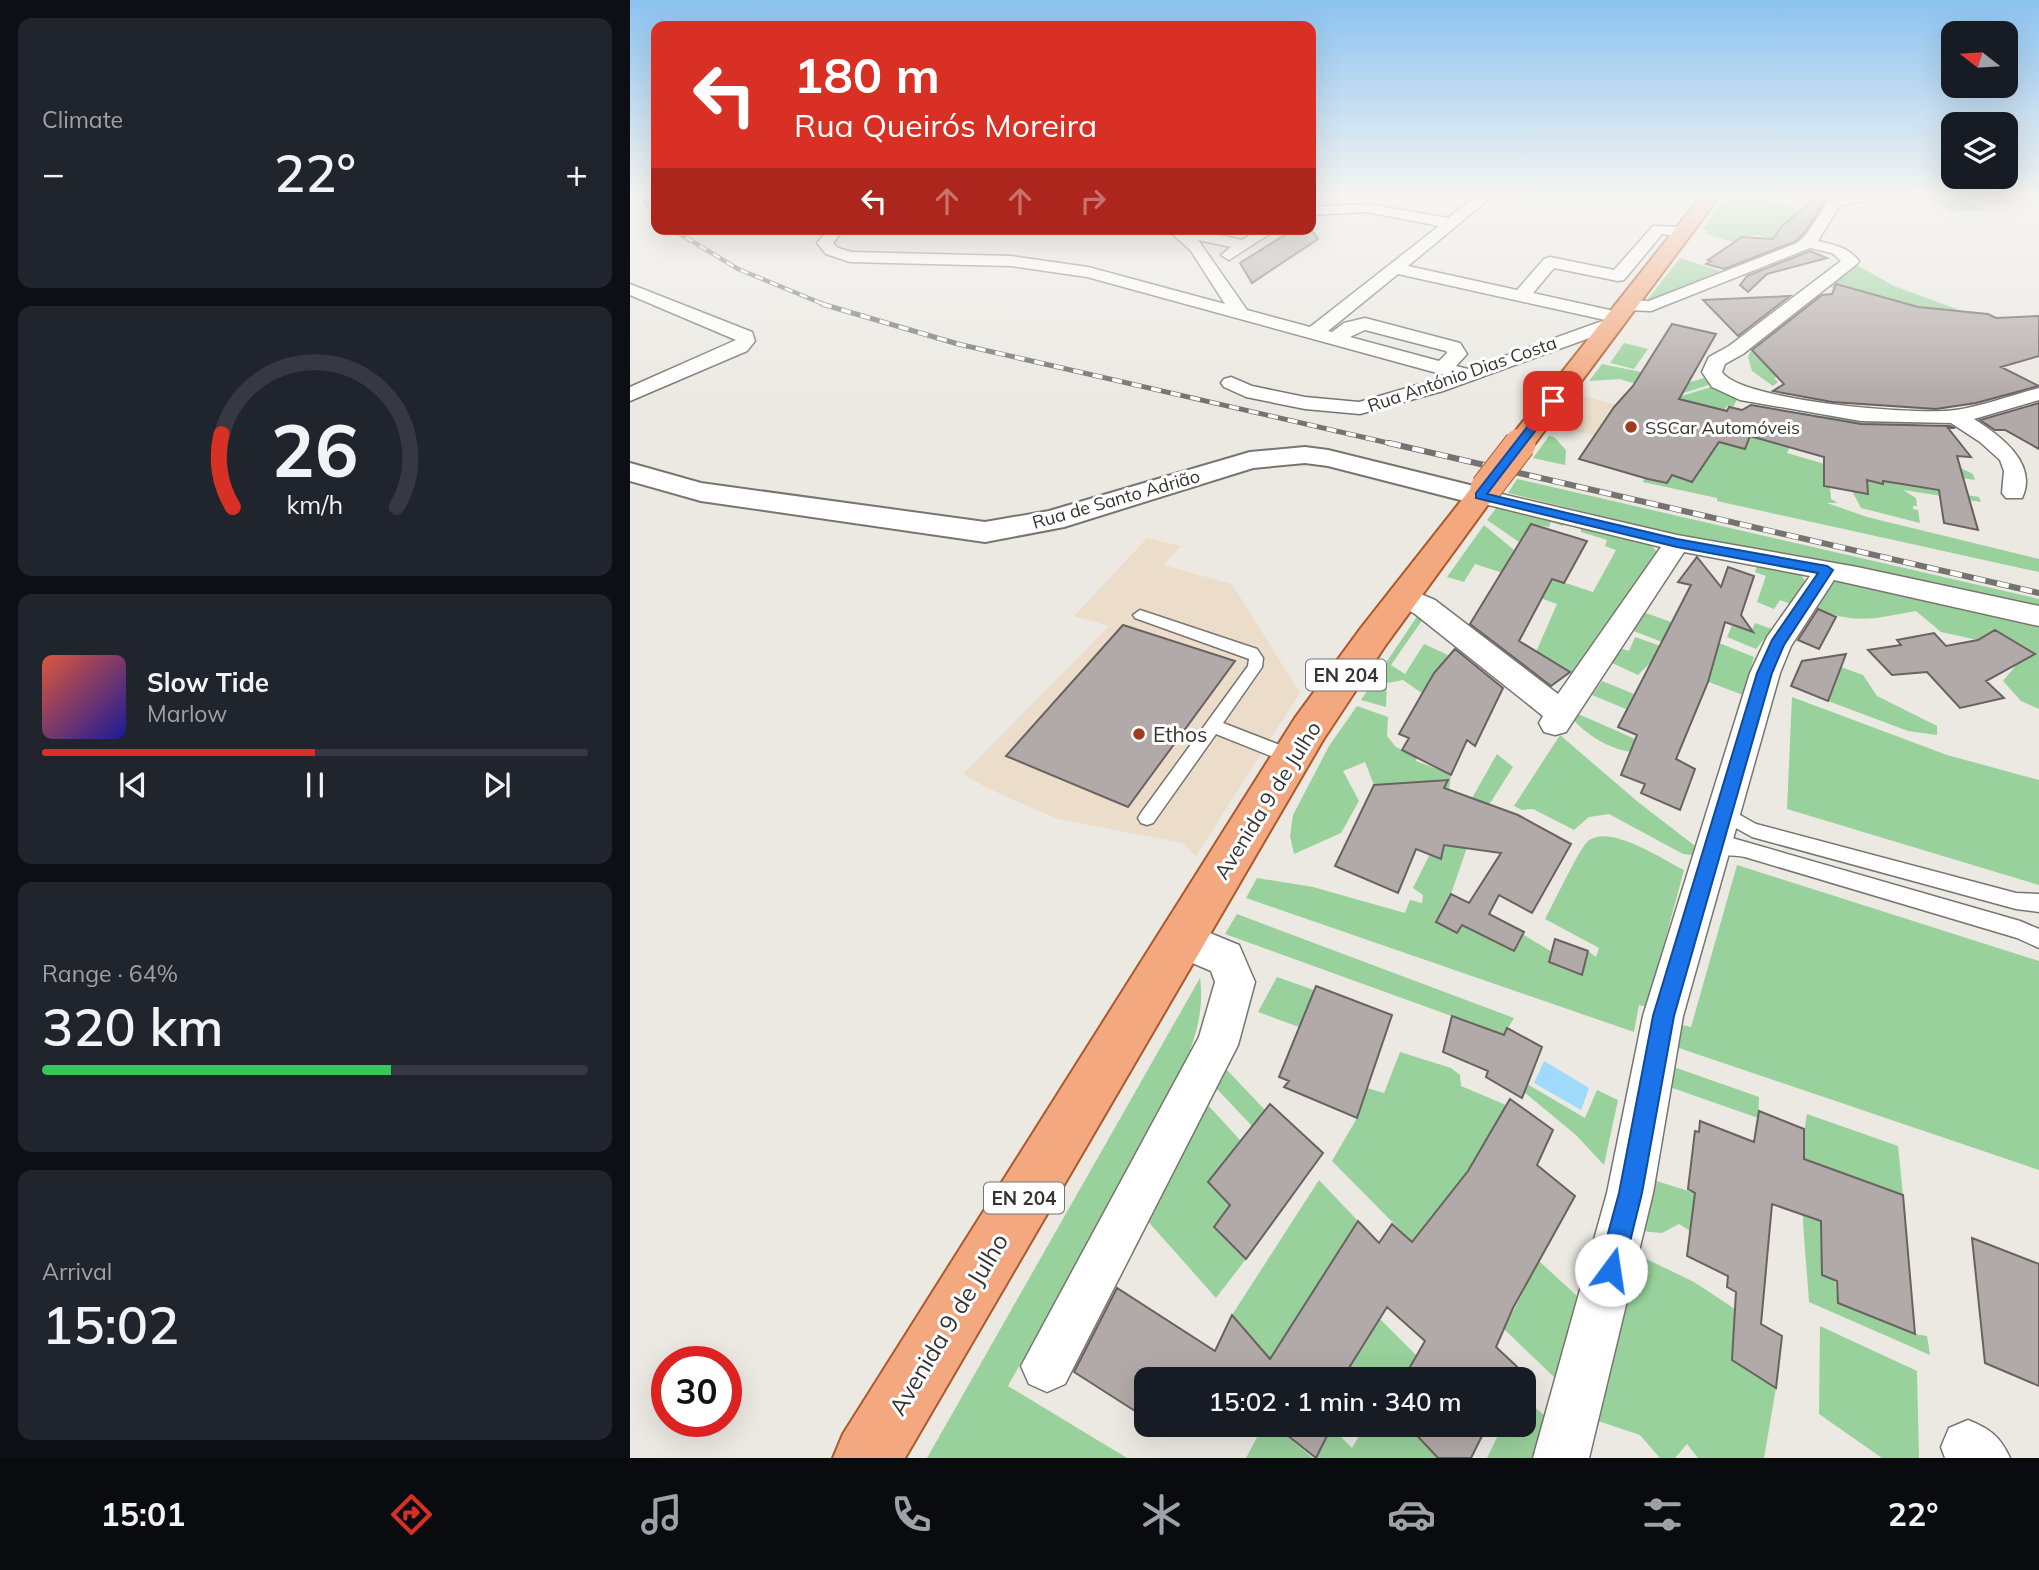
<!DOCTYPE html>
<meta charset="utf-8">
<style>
body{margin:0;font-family:Mulish,sans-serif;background:#20242c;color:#f1f3f6;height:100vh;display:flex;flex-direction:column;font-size:26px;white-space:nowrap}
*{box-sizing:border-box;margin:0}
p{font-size:23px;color:#9ea1a6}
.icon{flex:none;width:38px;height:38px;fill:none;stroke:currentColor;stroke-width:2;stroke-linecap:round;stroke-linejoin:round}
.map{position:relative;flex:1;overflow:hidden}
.side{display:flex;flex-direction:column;gap:18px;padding:18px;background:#0d0f14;width:630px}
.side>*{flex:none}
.guide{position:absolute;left:21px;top:21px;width:665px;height:214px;border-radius:14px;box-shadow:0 7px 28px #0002;background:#d93025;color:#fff;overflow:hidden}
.needle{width:46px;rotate:287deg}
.fabs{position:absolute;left:1311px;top:21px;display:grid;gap:14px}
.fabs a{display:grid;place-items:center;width:77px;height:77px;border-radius:14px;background:#171b24;box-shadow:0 7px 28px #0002;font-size:35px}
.speed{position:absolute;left:21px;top:1346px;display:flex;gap:14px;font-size:35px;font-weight:700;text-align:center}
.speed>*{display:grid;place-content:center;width:91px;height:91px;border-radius:50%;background:#171b24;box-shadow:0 7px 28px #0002;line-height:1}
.speed .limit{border:10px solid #d22;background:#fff;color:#111}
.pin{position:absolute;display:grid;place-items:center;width:60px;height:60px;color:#fff;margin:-30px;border-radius:14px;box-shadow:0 4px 10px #0006}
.me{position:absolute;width:77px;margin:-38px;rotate:14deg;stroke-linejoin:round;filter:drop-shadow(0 0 5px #0008)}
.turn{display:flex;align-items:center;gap:24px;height:147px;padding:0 28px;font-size:32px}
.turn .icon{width:91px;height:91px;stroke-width:2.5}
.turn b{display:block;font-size:49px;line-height:60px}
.lanes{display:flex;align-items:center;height:66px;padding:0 28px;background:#0003;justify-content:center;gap:35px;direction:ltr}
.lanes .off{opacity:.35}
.big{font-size:52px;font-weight:600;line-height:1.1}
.side .widget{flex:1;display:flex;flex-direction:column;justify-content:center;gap:10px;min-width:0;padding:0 24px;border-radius:14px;background:#20242c}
.side .dial{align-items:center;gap:0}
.dial svg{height:182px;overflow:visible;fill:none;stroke:#363941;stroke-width:7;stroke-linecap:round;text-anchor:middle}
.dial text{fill:#f1f3f6;stroke:none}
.song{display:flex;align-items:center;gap:21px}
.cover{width:84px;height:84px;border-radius:10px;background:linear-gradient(135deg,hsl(10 70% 55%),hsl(240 70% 35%))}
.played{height:7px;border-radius:4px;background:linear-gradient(90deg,#d93025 50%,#363941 50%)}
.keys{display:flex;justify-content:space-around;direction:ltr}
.heat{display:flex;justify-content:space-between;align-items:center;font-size:38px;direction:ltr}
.charge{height:10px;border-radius:5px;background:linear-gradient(90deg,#34c759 64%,#363941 0)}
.trip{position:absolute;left:504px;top:1367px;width:402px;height:70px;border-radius:14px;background:#171b24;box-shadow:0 7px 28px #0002;font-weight:600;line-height:70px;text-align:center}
.tabs{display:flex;height:112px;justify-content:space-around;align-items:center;background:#090b0e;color:#9ea1a6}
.tabs .icon{width:49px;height:49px}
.tabs .on{color:#d93025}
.tabs b{font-size:32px;color:#f1f3f6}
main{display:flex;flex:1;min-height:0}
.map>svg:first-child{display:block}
.commercial{fill:#ebddca}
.green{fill:#98d19b}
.water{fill:#9fd9fc}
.building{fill:#b2aaa9;stroke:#696261;stroke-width:2}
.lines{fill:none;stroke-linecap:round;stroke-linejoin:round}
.service-casing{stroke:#787570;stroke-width:3}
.minor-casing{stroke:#787570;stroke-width:3}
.tertiary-casing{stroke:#787570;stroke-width:4}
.primary-casing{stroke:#ac5a2d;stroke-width:4}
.service{fill:#fff;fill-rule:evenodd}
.minor{fill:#fff;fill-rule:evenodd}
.tertiary{fill:#fff;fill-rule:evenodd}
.primary{fill:#f3a87f;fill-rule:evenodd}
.rail-far2-casing{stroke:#757370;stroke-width:4.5}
.rail-far1-casing{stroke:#757370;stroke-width:5}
.rail-casing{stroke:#757370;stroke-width:6}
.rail-far2{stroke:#fff;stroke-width:2.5;stroke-dasharray:8;stroke-linecap:butt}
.rail-far1{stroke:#fff;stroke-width:3.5;stroke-dasharray:10;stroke-linecap:butt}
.rail{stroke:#fff;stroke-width:4.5;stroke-dasharray:12;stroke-linecap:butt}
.primary-bridge-casing{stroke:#ac5a2d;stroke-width:33;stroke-linecap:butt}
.primary-bridge{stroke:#f3a87f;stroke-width:31}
.route{fill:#1a73e8;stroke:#114b97;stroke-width:2}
.poi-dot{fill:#a23921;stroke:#fff;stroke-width:2.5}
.labels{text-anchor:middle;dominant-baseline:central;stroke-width:6;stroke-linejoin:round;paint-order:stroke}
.far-street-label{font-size:18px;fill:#363533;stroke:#fff}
.far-poi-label{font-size:18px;fill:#363533;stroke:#fff;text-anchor:start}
.shield{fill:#fff;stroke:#727270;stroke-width:2}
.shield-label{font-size:19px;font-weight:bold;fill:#363533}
.poi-label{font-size:21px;fill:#363533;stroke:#fff;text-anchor:start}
.street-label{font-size:21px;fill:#363533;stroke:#fff}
.near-street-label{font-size:24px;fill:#363533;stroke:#fff}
</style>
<main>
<section class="side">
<div class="widget"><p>Climate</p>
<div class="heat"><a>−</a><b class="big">22°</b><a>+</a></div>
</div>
<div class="widget dial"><svg viewBox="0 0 100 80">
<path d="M14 69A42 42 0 1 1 86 69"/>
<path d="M14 69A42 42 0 0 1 9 37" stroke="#d93025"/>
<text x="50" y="56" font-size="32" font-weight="700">26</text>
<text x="50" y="72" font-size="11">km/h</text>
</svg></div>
<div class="widget">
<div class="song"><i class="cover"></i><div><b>Slow Tide</b><p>Marlow</p></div></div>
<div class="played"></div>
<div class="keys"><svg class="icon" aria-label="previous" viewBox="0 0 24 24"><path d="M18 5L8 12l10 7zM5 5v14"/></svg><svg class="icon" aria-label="pause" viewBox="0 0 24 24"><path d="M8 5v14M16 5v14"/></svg><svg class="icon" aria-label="next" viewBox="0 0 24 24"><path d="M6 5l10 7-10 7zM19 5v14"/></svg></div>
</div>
<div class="widget"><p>Range · 64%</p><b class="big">320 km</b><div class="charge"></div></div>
<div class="widget"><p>Arrival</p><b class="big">15:02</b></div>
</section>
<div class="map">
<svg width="1409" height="1458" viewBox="0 0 1409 1458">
<rect width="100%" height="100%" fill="#ece9e3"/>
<path class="commercial" d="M949 395 1075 428 970 437 927 426Z
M517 538 551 546 533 565 602 584 670 693 566 856 553 843 428 819 357 788 333 774 479 626 444 616Z"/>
<path class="green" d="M1097 194H1133L1138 196 1141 204 1166 205 1165 212 1179 215 1159 242 1129 235 1112 237 1110 244 1075 234 1077 231 1073 229Z
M1288 194 1327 195 1357 210 1323 211Z
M1050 258 1097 273 1014 304Z
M1227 265 1264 286 1332 311 1241 318 1185 298 1190 294H1225L1199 287Z
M994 343 1018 349 1004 369 980 363Z
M1123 346 1154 357 1147 377 1144 378 1148 382 1143 386 1122 371 1118 357Z
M972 364 1060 382 1074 378 1079 385 1044 396 990 379 959 381Z
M1081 387 1108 398 1103 407 1097 406 1094 411 1047 412 1055 400 1048 397Z
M1158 411 1176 414 1157 453 1205 467H1193L1194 486 1200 487 1201 499 1208 503H1197L1237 517 1409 559V572L1087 501V498L1013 482 1014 478 1037 482 1042 475 1062 482 1089 442 1120 436 1156 417Z
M1190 416 1256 421 1303 422 1283 425 1320 463 1343 474 1345 480 1320 476 1261 458 1265 484 1349 497 1351 502 1273 490 1286 498 1287 506H1283V509L1288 510 1290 523 1231 508 1222 491 1238 494 1237 480 1253 483 1252 474 1190 421Z
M919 436 924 437 936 450 935 465 903 458Z
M887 479 1409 599V610L1166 556 1086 544 878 493Z
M867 507 934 522 933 526 921 522 919 527 901 524 889 542 857 520Z
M854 525 884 550 879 558 899 565 896 570 963 592 986 550 975 546 977 540 951 532 950 526 1014 542 1023 547 1027 552 942 674 906 652 927 604 874 585 879 575 845 564 834 582 817 577Z
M1127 566 1170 574 1177 583 1161 604 1150 600 1144 609 1127 602 1136 576 1125 572Z
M1206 575 1409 624V709L1391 701 1373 681 1387 664 1404 653 1365 630 1348 640 1311 632 1286 611C1240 619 1227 625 1181 607Z
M1013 612 1041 622 1032 642 1001 630Z
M788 615 793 619 761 665 775 674 794 644 818 655 799 681 796 696 773 680 757 683 756 707 731 700Z
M1125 623 1142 629 1126 649 1097 637 1102 625 1121 632Z
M1005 637 1036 648 1089 643 1124 657 1113 695 1063 676 1060 680 1019 664 1008 675 980 662 989 648 999 651Z
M1211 667 1233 675 1247 696 1307 726V735L1278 731 1198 701Z
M972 681 1004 694 996 709 962 695Z
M1162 697 1317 755 1409 780V885L1157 809Z
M727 706 758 717 757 736 766 747 787 757 786 761 821 774 819 790 813 800 842 798 867 754 883 767 843 830 821 894 806 921 827 933 832 925 849 933 859 914 922 952 919 962 952 975 958 951 966 957 969 948 915 919C923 905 949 849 958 841 979 823 1034 860 1054 870L1017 1007 1009 1005 1004 1032 616 898 627 878 683 887 775 913 780 900 792 903 793 895 783 888 800 854 811 859 814 845 820 846 773 793 759 784 744 785 735 762 713 771 729 801 711 833 664 854 660 836 663 815 699 746Z
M946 713 1044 756C1000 754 975 752 942 719Z
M930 735 1008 802 1069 849 1062 855 1053 854 979 814 959 817 944 830 903 809 892 810 884 806Z
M1107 865 1409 961V1170L1046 1047 1049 1024 1061 1027Z
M607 914 884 1018 874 1035 595 934Z
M647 977 684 990 669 1027 628 1012Z
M570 978C575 1014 563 1045 549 1078L378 1386 497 1458H297Z
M770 1052 821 1068 830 1075 831 1086 876 1105 838 1171 782 1242 702 1161 727 1118 737 1088 754 1093Z
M1041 1066 1129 1097 1128 1118 1037 1086Z
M596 1069 635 1110 622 1126 586 1088Z
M897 1084 955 1118 967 1090 988 1100 974 1165 946 1135 894 1092Z
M577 1104 610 1140 578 1182 600 1205 585 1227 616 1259 586 1298 515 1218Z
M1177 1114 1268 1146 1273 1195 1190 1165 1208 1303 1285 1334 1297 1336 1300 1355 1179 1302C1175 1242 1166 1173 1177 1114Z
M1020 1179 1065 1193 1060 1231 1049 1224 1032 1233 1011 1231Z
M689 1180 728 1221 640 1359 602 1315Z
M1006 1254 1064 1282 1105 1309 1102 1360 1146 1388 1134 1458H1068L1057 1444 1045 1458H1030L1010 1435 965 1420 999 1293Z
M909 1261 947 1296 926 1379 874 1329Z
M750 1319 787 1356 773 1379H712Z
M1190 1326 1287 1371 1289 1458H1252L1189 1414Z
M894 1398 915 1416 902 1458H857L873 1425 894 1424Z
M634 1424 643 1425 683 1458H616Z
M736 1424 776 1425 808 1458H686L701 1427 722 1448Z"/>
<path class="water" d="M914 1061 959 1088 951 1110 904 1083Z"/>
<path class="building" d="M1190 194H1198V197L1174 233 1166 241 1094 269 1076 264 1081 261 1078 260 1112 237 1143 239 1151 227Z
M664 229H681L688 239 622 283 610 263Z
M1180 251 1197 258 1137 274 1118 292 1110 285 1117 276Z
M1206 284 1288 307 1358 314 1366 318 1409 316V356L1371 367 1409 386 1346 403 1306 409 1202 402 1143 391 1154 384 1122 350 1192 295 1202 294Z
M1160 296 1108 336 1073 300Z
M1042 324 1086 334 1049 399 1097 411 1099 407 1112 410 1121 405 1231 424 1320 426 1325 428H1318L1341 457 1327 456 1348 530 1314 523 1309 490 1253 481V484L1237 480 1238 494 1194 486V457L1120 436 1115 449 1089 442 1062 482 1042 475 1037 483 1018 479 949 459 984 407 1003 386Z
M1409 403V449L1375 430H1365L1350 420Z
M901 524 957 541 934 583 922 579 889 641 940 672 921 686 840 624Z
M1067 557 1091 587 1098 567 1124 576 1111 615 1123 632 1095 622 1078 682 1046 759 1065 769 1050 810 1011 793 1015 784 991 775 1007 735 988 727 1061 585 1048 582Z
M1188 609 1206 617 1189 649 1168 640Z
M493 625 605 661 498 807 376 756Z
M1365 630 1405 654 1356 681 1374 698 1330 708 1297 672 1262 675 1238 650 1271 645 1267 640 1304 633 1316 646 1348 640Z
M825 649 873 688 845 746 837 740 821 775 772 750 779 738 769 734 804 673Z
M1216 654 1198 701 1161 686 1172 661Z
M818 780 814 788 888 815 941 844 902 913 869 895 859 914 894 932 884 951 832 925 827 933 806 922 821 894 839 903 871 853 814 845 811 859 786 849 768 893 705 866 744 785Z
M925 939 958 951 952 975 919 962Z
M686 986 762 1015 727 1118 654 1087 659 1081 649 1077Z
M822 1016 874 1035 877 1028 912 1047 892 1098 856 1077 858 1071 813 1052Z
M880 1099 923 1130 907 1165 945 1196 883 1308 866 1347 900 1379H773L795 1341 757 1307 712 1379H516V1418L444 1372 487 1288 585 1351 602 1315 640 1359 728 1221 749 1243 762 1224 782 1242 838 1171Z
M640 1104 693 1153 616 1259 584 1227 600 1205 578 1182Z
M1129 1111 1174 1129V1159L1273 1195 1285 1334 1208 1303 1207 1281 1192 1275 1191 1221 1142 1204 1131 1324 1152 1336 1146 1388 1102 1360 1106 1292 1097 1287 1098 1276 1057 1256 1065 1193 1058 1189 1065 1131 1069 1132 1070 1121 1124 1142Z
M1342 1238 1409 1264V1386L1355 1363Z
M643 1424H703L686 1458Z
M776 1424H858L841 1458H808Z"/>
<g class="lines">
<g class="service-casing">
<path id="service" d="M510 610 627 649 633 658 632 667 593 723 668 752 670 757 668 762H656L586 734 523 823 517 825 511 823 508 818 511 813 618 666 619 659 505 618 503 615Z
M1094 806 1126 824 1386 893 1409 894V912L1386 909 1122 837 1088 818 1085 813 1088 808Z
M1102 838 1390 921 1409 929V948L1387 938 1115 857C1102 854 1089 857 1077 852L1074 847 1077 842Z"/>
</g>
<g class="minor-casing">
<path id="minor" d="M849 194H865L778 266 887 290 914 259 920 257 984 270 1023 226 1052 227 1060 232 1052 237 1032 234 994 280 988 281 924 268 903 293 993 313 996 317 989 322 987 328 813 391 730 414 675 409 616 397 594 387 591 383 594 379 601 377 622 386 675 397 729 402 818 376 457 277 381 266 220 262 196 254 187 243 199 229H214L203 243 208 248 222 252 381 256 458 267 595 304 561 251 537 229H562L612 240 629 229H647L599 260 591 255 601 247 568 240 617 310 680 327 809 226 737 212 681 215V207L737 204 818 218ZM768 274 975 320 838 369 826 366 837 354 830 343 735 318 714 323 702 332 698 331ZM735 330 816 351 817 353 809 361 720 337Z
M1223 194H1257L1250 198 1210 205 1188 241C1205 245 1218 247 1229 261L1227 264 1113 354 1095 364 1092 372C1111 401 1288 416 1326 410 1354 406 1382 395 1409 388V400L1344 419C1368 434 1409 463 1392 498H1376L1372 493 1374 471 1370 460 1350 442 1321 423 1231 421 1110 400 1082 387 1072 372 1079 357 1099 346 1211 261 1202 253 1180 248 1021 311 996 310 987 305 996 300 1019 301 1167 243 1176 235 1200 198Z
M1332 194H1395C1387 204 1341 201 1332 194Z
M0 284 122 332 125 341 117 351 0 401V387L106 340 0 295Z
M850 489 1047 535 1227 567 1409 606V626L1204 580 1161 646 1150 673 1053 1016 1023 1193 959 1458H903L977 1193 1013 1016 1120 673 1137 637 1180 576 1054 552 936 732 925 735 914 732 909 723 913 716 785 614 764 602 760 596 764 590 774 587 805 600 928 694 1031 547 842 501 838 496 842 491Z
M551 921 609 945 625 982 608 1045 435 1384 417 1392 399 1384 391 1366 569 1037 585 982 581 971 537 952 532 939 537 926Z
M1338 1420C1360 1429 1370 1436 1380 1458H1315L1311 1447 1319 1428Z"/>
</g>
<g class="tertiary-casing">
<path id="tertiary" d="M675 447 698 450 860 490 865 496 860 502 850 505 698 466 675 463 623 468 434 527 355 542 71 501 0 481V463L71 483 355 522 419 511 620 452Z"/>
</g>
<g class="primary-casing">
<path id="primary" d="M1073 194H1091L900 450 890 452 880 450 876 444 880 438Z
M856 479 866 482 870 488 755 646 693 740 275 1458H203L213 1434 665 718 731 628 846 482Z"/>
</g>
<use href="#service" class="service"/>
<use href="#minor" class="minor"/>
<use href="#tertiary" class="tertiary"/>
<use href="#primary" class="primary"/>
<g class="rail-far2-casing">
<path id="rail-far2" d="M9 194 26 215
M42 229 108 269 198 306"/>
</g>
<g class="rail-far1-casing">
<path id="rail-far1" d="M192 304 328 344 767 445"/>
</g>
<g class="rail-casing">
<path id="rail" d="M759 443 1409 593"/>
</g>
<use href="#rail-far2" class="rail-far2"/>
<use href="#rail-far1" class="rail-far1"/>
<use href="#rail" class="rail"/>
<g class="primary-bridge-casing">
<path id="primary-bridge" d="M856 488 890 444"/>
</g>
<use href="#primary-bridge" class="primary-bridge"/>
</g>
<linearGradient id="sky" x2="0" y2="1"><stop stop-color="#8bc3f0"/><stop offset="0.49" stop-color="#f6f5f2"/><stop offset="1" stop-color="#f6f5f2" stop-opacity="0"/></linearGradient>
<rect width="1409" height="398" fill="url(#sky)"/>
<path class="route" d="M923 398 928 401 857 494 1047 539 1197 566 1203 570 1154 645 1142 673 1044 1016 1012 1193 993 1270 989 1279 981 1283 972 1279 968 1270 989 1193 1023 1016 1127 673 1142 640 1188 573 1047 547 846 498V493L919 399Z"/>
<g class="poi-dot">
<circle cx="1001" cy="427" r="7"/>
<circle cx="509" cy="734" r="7"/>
</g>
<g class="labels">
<g class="far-street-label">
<text transform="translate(832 374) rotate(-19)">Rua António Dias Costa</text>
<text transform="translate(486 499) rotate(-16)">Rua de Santo Adrião</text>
</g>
<g class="far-poi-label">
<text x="1015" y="427">SSCar Automóveis</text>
</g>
<g class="shield">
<rect x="676" y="659.5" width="80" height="31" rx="5"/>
<rect x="354" y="1182.5" width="80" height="31" rx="5"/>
</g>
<g class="shield-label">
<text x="716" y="675">EN 204</text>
<text x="394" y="1198">EN 204</text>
</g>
<g class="poi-label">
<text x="523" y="734">Ethos</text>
</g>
<g class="street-label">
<text transform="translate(637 800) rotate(-58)">Avenida 9 de Julho</text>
</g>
<g class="near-street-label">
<text transform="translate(318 1324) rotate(-59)">Avenida 9 de Julho</text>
</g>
</g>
</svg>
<div class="fabs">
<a><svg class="needle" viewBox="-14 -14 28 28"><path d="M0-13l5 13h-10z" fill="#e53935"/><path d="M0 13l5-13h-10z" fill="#9ea1a6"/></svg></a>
<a><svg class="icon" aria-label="layers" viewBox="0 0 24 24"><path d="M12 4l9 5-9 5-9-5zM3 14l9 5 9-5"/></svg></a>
</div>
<div class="speed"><div class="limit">30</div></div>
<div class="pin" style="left:923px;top:401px;background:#d93025"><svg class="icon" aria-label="arrive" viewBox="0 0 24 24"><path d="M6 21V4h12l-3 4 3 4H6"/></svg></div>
<svg class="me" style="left:981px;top:1270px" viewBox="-20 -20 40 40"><circle r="19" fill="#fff"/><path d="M0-13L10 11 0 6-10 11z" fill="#1a73e8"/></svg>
<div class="trip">15:02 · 1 min · 340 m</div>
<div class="guide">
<div class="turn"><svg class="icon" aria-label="left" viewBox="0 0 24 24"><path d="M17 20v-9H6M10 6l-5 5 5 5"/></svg><div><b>180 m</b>Rua Queirós Moreira</div></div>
<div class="lanes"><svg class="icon" aria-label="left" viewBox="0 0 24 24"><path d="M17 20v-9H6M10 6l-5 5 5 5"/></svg><svg class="icon off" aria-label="ahead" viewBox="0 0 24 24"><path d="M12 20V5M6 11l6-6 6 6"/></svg><svg class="icon off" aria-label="ahead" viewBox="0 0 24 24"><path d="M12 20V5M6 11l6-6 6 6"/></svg><svg class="icon off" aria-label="right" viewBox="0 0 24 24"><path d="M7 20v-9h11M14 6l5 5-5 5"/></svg></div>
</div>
</div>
</main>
<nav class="tabs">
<b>15:01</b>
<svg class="icon on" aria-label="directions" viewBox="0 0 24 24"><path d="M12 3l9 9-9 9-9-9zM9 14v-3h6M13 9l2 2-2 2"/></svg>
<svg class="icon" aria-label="music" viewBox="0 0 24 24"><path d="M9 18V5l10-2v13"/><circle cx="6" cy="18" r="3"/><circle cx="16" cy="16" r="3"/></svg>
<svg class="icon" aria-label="phone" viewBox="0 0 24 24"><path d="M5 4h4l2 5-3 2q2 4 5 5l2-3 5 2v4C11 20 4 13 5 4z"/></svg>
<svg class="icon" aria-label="climate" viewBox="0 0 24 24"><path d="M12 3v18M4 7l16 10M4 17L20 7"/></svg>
<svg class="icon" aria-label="car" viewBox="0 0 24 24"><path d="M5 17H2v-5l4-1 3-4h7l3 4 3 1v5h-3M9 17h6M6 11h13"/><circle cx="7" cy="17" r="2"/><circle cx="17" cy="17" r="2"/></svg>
<svg class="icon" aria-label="filters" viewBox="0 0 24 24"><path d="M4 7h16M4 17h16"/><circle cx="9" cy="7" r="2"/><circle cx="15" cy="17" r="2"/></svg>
<b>22°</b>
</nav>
